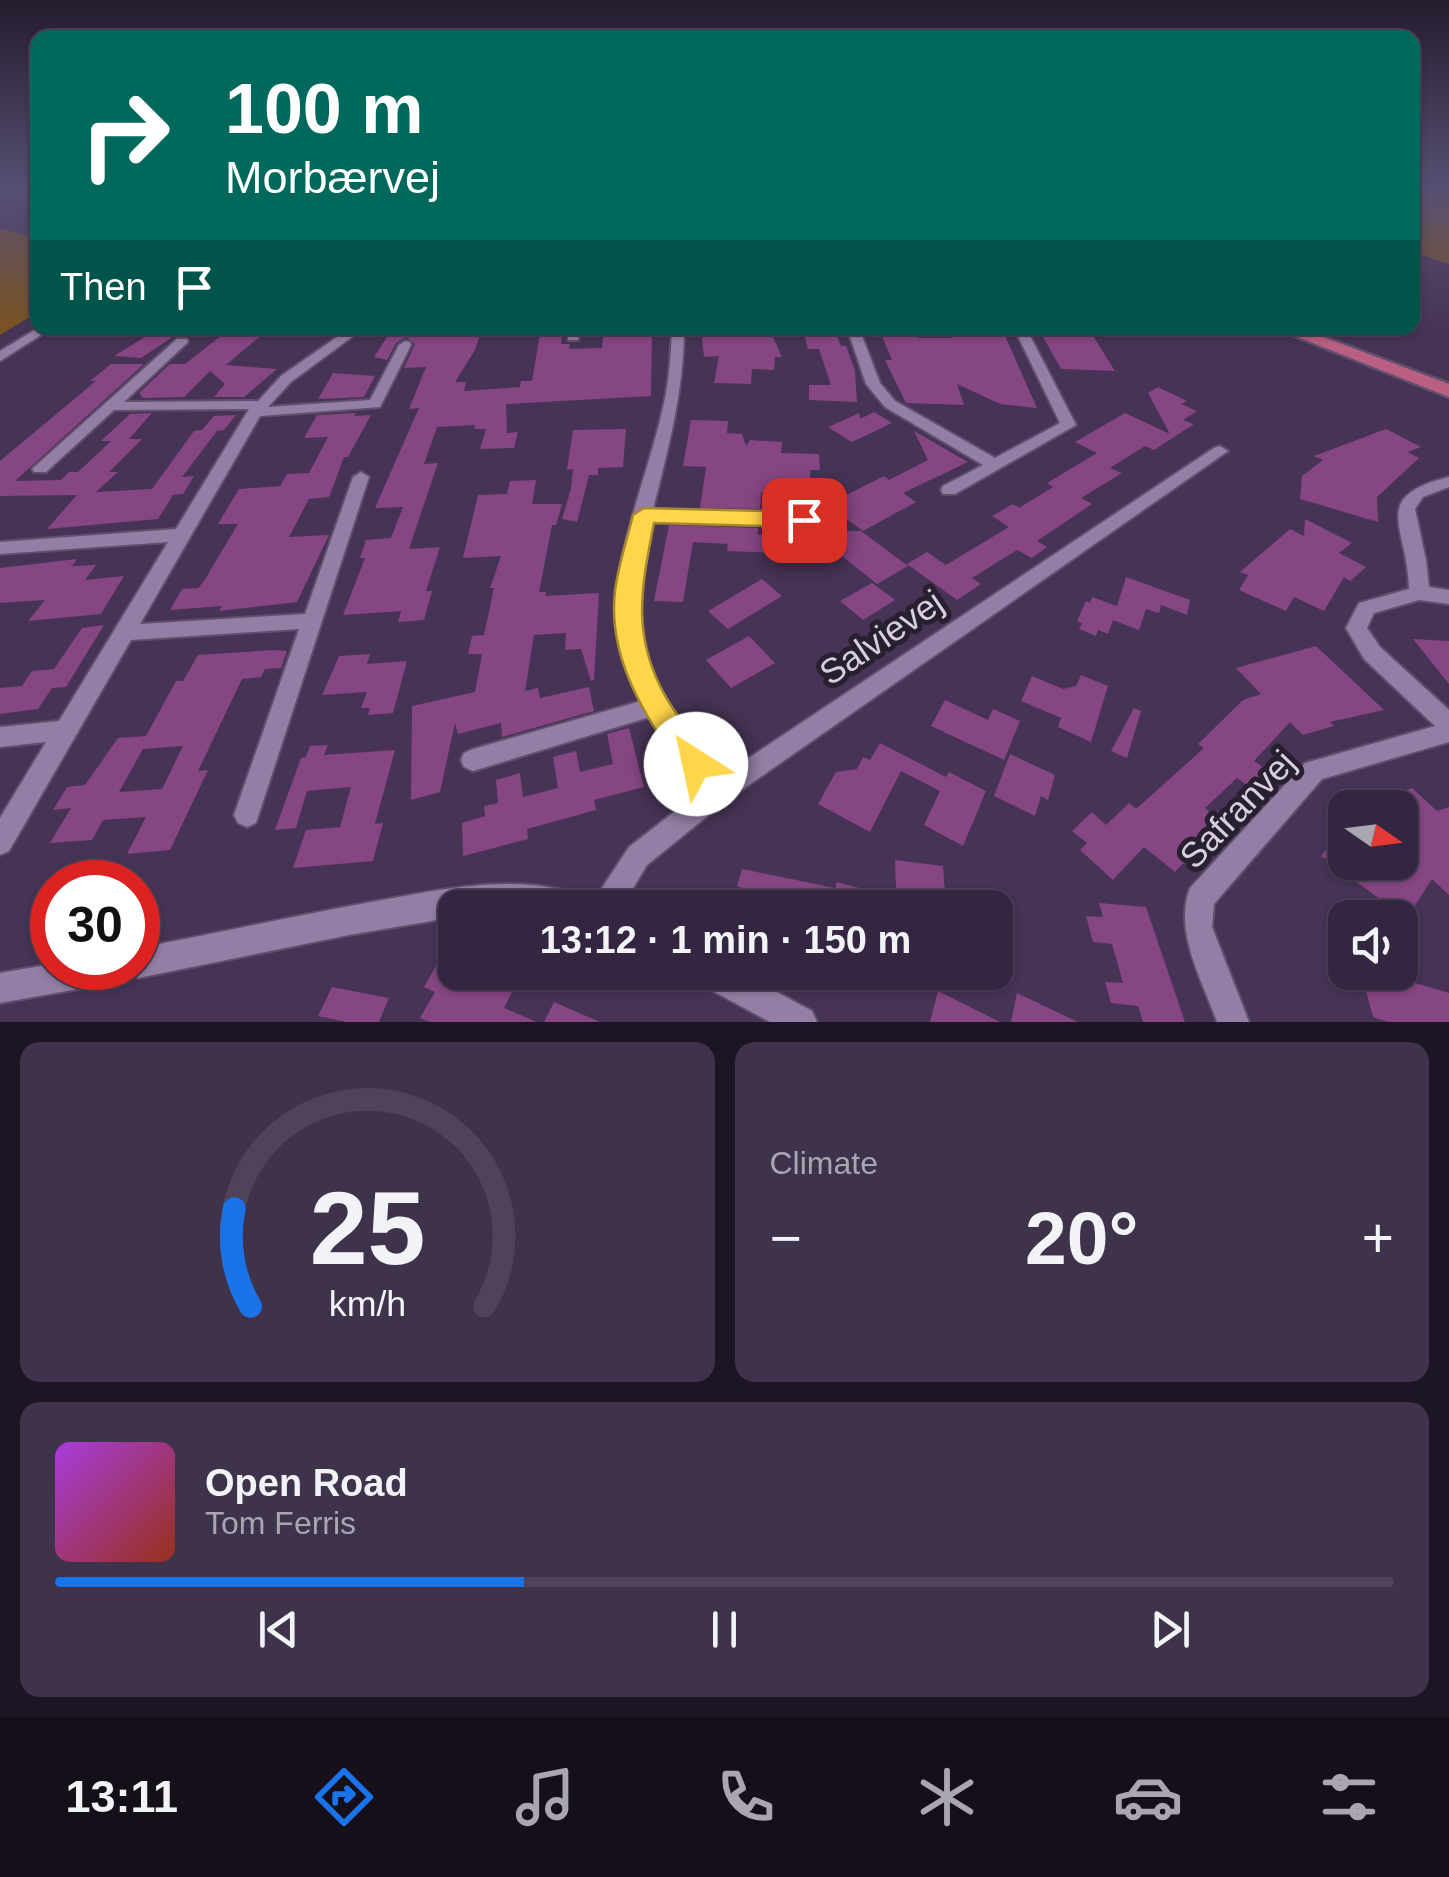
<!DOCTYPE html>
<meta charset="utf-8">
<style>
body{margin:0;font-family:Helvetica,sans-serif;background:#3f324b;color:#f1f3f6;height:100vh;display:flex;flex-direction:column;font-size:38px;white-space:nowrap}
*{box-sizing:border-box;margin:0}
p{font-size:32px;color:#a9a5b1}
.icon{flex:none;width:55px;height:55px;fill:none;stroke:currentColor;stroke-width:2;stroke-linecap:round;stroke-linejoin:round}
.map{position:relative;height:1022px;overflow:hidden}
.side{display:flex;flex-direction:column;gap:20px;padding:20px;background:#1d1523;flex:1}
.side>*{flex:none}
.guide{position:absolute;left:30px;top:30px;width:1390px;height:305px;border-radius:20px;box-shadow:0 2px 8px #0004,0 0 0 2px #4e4359;background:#00695c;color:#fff;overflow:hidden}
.needle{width:65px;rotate:104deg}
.fabs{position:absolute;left:1328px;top:790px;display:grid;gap:20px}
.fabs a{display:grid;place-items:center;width:90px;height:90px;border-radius:20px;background:#342640;box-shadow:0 2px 8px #0004,0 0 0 2px #4e4359;font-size:50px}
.speed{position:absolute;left:30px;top:860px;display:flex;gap:20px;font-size:50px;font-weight:700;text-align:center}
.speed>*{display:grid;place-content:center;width:130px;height:130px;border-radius:50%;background:#342640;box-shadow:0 2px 8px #0004,0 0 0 2px #4e4359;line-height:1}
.speed .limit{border:15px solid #d22;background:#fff;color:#111}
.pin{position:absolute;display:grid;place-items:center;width:85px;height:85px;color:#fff;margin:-42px;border-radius:20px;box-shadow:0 5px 15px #0006}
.me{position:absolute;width:110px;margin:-55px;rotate:325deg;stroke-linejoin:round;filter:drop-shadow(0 0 8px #0008)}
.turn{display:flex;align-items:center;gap:35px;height:210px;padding:0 30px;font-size:45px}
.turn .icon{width:130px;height:130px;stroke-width:2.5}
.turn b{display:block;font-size:70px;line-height:85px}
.then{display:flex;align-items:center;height:95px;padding:0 30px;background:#0003;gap:20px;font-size:38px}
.big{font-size:75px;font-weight:700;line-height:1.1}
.side .tile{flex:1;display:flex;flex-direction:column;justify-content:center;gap:15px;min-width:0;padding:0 35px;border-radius:20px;background:#3f324b}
.side .dial{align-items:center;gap:0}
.dial svg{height:260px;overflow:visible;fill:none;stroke:#4e4359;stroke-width:7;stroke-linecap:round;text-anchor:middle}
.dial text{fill:#f1f3f6;stroke:none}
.song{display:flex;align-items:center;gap:30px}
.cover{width:120px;height:120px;border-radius:15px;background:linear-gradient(135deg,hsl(280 70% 55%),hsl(10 70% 35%))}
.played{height:10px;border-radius:5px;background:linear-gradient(90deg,#1a73e8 35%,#4e4359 35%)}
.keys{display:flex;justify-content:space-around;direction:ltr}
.heat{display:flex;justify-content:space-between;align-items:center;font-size:55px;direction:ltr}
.side .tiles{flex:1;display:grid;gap:20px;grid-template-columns:1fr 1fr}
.tile:last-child{grid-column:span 2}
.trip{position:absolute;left:438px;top:890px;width:575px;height:100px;border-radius:20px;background:#342640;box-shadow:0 2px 8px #0004,0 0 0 2px #4e4359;font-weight:700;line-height:100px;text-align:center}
.menu{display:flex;height:160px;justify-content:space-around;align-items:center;background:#150f1a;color:#a9a5b1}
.menu .icon{width:70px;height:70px}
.menu .active{color:#1a73e8}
.menu b{font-size:45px;color:#f1f3f6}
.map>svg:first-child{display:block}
.green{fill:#7b531f}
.building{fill:#864683;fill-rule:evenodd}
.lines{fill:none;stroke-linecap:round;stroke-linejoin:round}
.minor-casing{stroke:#604f6c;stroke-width:4}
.major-casing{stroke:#604f6c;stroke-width:5}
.minor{fill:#947ea5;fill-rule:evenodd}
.major{fill:#b85f82;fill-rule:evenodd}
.route{fill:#ffd54a;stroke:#a68a30;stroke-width:2.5}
.labels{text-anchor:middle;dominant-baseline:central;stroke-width:10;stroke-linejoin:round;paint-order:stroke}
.near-street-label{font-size:35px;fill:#d8cde2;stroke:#281f2f}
</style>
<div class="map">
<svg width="1449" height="1022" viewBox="0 0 1449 1022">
<rect width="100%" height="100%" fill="#463355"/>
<path class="green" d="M1413 191H1449V264L1413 252Z
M0 228 37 238 38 312 0 335Z"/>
<path class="building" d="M159 328H186L141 358 114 356Z
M231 328H270L226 365 277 369 244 397H214L225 384 210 371 184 397 143 398 139 393 170 364H185Z
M393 328H482L475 350 455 382H466L464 391 520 387 521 381H532L541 328H563L561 344H570L569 349 602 348 604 328H652L651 396 506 404 507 433 518 432 514 448 480 449 486 429H474L475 425 437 427 424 464 438 463 409 549 440 547 426 591H432L424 620 398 622 401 611 343 615 365 558H360L366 540 391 538 403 507 375 508 419 408 409 409 426 367 404 368 415 344 406 337 396 343 387 360 374 357Z
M701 328 770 330 782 357H775L774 370 752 369 751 384 714 383 719 356 704 357Z
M812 328H834L841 346H846L855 370 857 402 809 400V385H831L819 349H808L803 331H813Z
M894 328H914L919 338H952L949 329 968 330 970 335 1005 336 1037 408 1000 404 957 384 964 405 906 403 885 360H892L880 331H895Z
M1042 335 1093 336 1115 371 1061 369Z
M111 364H144L15 481 61 480 69 472H78L111 441H101L130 414 152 413 129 439H142L109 472H118L96 492 152 489 194 431 202 430 214 416 236 415 224 430 217 431 182 477 194 476 183 494 173 495 158 519 47 529 77 495 0 496V461L96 381H90Z
M333 373 375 376 364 397 318 399Z
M1158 387 1187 401 1181 404 1197 411 1183 420 1194 424 1154 450 1145 446 1110 468 1122 473 1081 498 1092 504 1037 541 1047 547 1032 558 1017 550 972 578 981 584 957 600 907 564 927 552 946 565 1009 527 992 516 1013 504 1019 508 1053 487 1047 483 1097 453 1075 442 1125 413 1170 434 1148 393Z
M874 412 892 423 852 442 828 427 859 413 860 419Z
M356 413 354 416 371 415 348 457H344L329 497 309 499 289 537 329 535 297 602 219 611 222 606 170 610 182 589 198 588 204 581 238 524H218L239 489 280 486 287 474 309 473 328 437 304 438 317 415Z
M691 420 728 421 727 433 742 434 746 446 750 440 782 442 781 453 819 454 820 470H810L811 495 761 492 760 509 700 508 706 467 683 466Z
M626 429 623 467 598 468V475H589L577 522 562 519 571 489 573 469 567 470 573 430Z
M1386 429 1421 447 1408 452 1419 458 1377 497 1378 522 1300 499 1302 476 1323 460 1314 456Z
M914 431 968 462 903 493 916 502 863 531 827 505 884 476 889 480 928 460Z
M536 480 532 504H562L556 525H552L539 592H546L545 596 599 593 594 680 591 681 581 649 565 650 566 633 534 635 525 691 538 688 540 698 589 687 594 711 502 737 501 723 458 734 455 723 440 792 411 800 412 706 475 692 482 654H468L472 636 484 635 494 588H490L501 556 463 558 478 495 507 494 510 481Z
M1305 519 1352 543 1339 553 1366 567 1350 581 1344 577 1324 611 1294 597 1286 611 1239 590 1248 575 1240 572 1290 529 1304 536Z
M669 525 758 528V535L802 537V530L861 531 908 566 877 584 842 556 727 551 728 544 693 542 683 602 654 601Z
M77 559 72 566 96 565 85 580 124 576 101 614 28 621 45 600 0 603V568Z
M1126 577 1190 600 1187 615 1161 605 1159 613 1146 609 1139 630 1113 620 1108 634 1098 630 1096 636 1079 629 1082 623 1077 621 1086 601 1090 603 1092 597 1117 606Z
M762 579 782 596 728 629 708 611Z
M872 583 895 600 863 620 840 601Z
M104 625 66 687 52 688 38 709 0 714V688L22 686 32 671 54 669 82 628Z
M749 636 775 663 731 688 706 660Z
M1413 639 1449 641V684Z
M1316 646 1384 710 1330 722 1334 726 1303 735 1290 722 1254 761 1275 776 1259 794 1237 778 1205 808 1226 826 1204 848 1200 845 1175 872 1144 847 1113 880 1080 850 1087 843 1072 831 1092 812 1106 825 1129 803 1136 809 1204 748 1198 744 1243 700 1261 694 1236 668Z
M273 650 287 651 281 668 265 669 261 677 242 679 198 771 208 770 170 850 127 854 146 817 103 820 92 840 50 843 71 808 53 810 67 787 85 785 118 738 146 736 176 681H183L198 655ZM183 746 162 789 119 792 143 749Z
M370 654 367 664 407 661 393 713 368 715 370 708H361L367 692 322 695 339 656Z
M1081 675 1108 686 1091 742 1058 727 1061 718 1021 701 1032 676 1063 689 1076 686Z
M945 700 988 720 993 709 1020 721 1004 760 931 726Z
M1134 708 1141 711 1127 758 1111 751Z
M629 728 644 787 594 800 596 810 527 829 528 839 463 856 462 823 485 816 484 806 498 803 496 780 520 773 523 797 558 788 553 757 576 751 580 772 613 764 607 734Z
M880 743 946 777 949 772 986 791 963 846 924 825 940 791 901 771 870 832 818 804 836 772 857 769 863 757 870 760Z
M328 745 324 755 395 750 375 824 383 823 373 861 293 868 306 830 340 827 351 787 307 791 296 828 275 830 301 758 306 757 310 746Z
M1010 754 1055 775 1048 800 1041 796 1035 816 994 796Z
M1412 788 1437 811 1449 807V895L1432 879 1411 912 1396 900 1391 907 1321 856 1345 825V862H1375L1400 880V808L1388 796Z
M895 860 943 866 945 892 989 897 988 908H917V891L896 888Z
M742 869 835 888 837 882 870 891 868 908H789L737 886Z
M1099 903 1146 907 1185 1022H1143L1138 1006 1111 1003 1105 982 1123 983 1112 944 1093 942 1086 916 1103 917Z
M437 964 455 972H490L516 984 504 1008 537 1022H430L420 1018 435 992 424 987Z
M1361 972H1378L1449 993V1022H1388L1373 1017Z
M332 987 389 998 379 1022H347L318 1016Z
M938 991 1000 1022H930Z
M1017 993 1078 1022H1011Z
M554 1002 600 1022H544Z"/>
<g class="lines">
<g class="minor-casing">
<path id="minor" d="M29 191H38V195L30 193Z
M38 328H52L0 361V351Z
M350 328H364L291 382 268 407 370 400 399 345 405 341 410 342 411 345 380 407 260 416 140 624 305 614 353 477 361 472 369 477 256 823 247 827 238 823 234 815 299 629 131 640 9 851 0 855V818L46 742 0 747V727L59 721 168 542 0 554V542L176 529 249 409 114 410 46 472H34L32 469 177 339H187L188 342 124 402 258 401 281 376Z
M569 328H581L578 340H568Z
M672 328H684C684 391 668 449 653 510L805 514 814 520 805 526 650 521C620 648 647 679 720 777L1214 448 1220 446 1228 451 726 801 647 865 621 908H455V917L349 935 138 978 126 970 123 979 112 983 0 1003V973L52 964V968H138V948C214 934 289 917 366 903 435 891 519 870 587 898L590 906 629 847 701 791 650 717 473 771 464 767 461 760 464 753 473 749 641 701C631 683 622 664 619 644 607 566 645 486 662 412 669 384 671 356 672 328Z
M847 328H859L880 383 895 401 995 458 1060 423 1014 328H1026L1076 425 955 494H943L941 490 943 486 983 465 885 407 866 384Z
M1449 477V487L1423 497 1415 509 1426 560 1429 587 1449 590V604L1419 600 1374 613 1367 628 1380 647 1449 710V742L1322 779 1214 904 1212 927 1249 1022H1217C1203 982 1173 931 1190 888L1305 763 1435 726 1364 659 1346 628 1359 603 1409 589C1408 526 1368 497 1449 477Z
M694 972H740L812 1011 817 1022H770L698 983Z"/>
</g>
<g class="major-casing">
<path id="major" d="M1275 328H1299L1449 384V397Z"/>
</g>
<use href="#minor" class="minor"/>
<use href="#major" class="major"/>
</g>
<linearGradient id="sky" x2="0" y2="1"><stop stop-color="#261c2f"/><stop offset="0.57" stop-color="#575073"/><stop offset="1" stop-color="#575073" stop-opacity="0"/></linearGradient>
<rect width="1449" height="334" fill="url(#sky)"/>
<path class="route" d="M644 508 804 512 816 520 804 527 654 523C641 589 631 637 667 699 680 722 701 740 712 764L707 774 696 778 685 774C647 718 607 661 615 591 618 566 627 540 633 515Z"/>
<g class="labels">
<g class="near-street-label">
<text transform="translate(881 637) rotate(-34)">Salvievej</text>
<text transform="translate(1237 809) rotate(-46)">Safranvej</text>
</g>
</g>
</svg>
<div class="fabs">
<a><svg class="needle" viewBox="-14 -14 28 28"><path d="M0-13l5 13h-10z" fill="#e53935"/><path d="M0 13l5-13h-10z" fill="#a9a5b1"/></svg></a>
<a><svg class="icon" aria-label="sound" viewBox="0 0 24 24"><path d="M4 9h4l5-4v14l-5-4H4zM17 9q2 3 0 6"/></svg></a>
</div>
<div class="speed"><div class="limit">30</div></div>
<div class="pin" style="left:804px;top:520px;background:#d93025"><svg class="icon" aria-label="arrive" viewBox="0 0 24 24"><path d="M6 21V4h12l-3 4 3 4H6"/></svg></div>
<svg class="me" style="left:696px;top:764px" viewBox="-20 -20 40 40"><circle r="19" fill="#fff"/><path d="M0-13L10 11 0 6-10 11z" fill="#ffd54a"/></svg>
<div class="trip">13:12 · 1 min · 150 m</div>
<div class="guide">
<div class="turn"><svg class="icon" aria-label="right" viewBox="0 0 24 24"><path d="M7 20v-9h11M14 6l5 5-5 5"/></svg><div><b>100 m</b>Morbærvej</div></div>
<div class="then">Then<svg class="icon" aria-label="arrive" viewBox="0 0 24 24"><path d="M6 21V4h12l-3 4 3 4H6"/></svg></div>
</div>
</div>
<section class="side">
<div class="tiles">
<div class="tile dial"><svg viewBox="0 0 100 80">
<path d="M14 69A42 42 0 1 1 86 69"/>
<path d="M14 69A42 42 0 0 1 9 39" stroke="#1a73e8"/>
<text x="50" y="56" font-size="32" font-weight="700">25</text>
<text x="50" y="72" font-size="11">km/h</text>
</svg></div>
<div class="tile"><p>Climate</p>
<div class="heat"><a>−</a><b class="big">20°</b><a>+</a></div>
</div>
<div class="tile">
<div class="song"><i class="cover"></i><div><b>Open Road</b><p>Tom Ferris</p></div></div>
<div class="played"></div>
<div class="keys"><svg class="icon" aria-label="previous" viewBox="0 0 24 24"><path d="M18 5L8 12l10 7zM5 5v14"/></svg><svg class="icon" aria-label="pause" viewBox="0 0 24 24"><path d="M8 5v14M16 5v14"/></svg><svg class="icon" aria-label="next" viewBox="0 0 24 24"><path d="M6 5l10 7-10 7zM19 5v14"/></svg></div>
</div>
</div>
</section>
<nav class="menu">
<b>13:11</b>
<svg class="icon active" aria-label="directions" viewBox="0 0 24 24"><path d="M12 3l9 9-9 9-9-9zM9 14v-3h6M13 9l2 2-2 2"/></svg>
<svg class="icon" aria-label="music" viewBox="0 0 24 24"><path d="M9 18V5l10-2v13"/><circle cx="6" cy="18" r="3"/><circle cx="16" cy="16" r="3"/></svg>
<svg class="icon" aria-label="phone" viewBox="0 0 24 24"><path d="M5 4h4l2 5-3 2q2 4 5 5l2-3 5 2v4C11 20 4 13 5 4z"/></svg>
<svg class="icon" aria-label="climate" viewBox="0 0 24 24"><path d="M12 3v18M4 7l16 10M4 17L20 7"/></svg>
<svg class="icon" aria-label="car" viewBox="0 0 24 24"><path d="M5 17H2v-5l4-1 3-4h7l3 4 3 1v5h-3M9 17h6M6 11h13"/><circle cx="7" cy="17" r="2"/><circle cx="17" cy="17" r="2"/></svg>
<svg class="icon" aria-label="filters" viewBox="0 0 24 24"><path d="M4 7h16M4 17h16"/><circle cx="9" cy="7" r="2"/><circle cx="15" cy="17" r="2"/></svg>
</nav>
